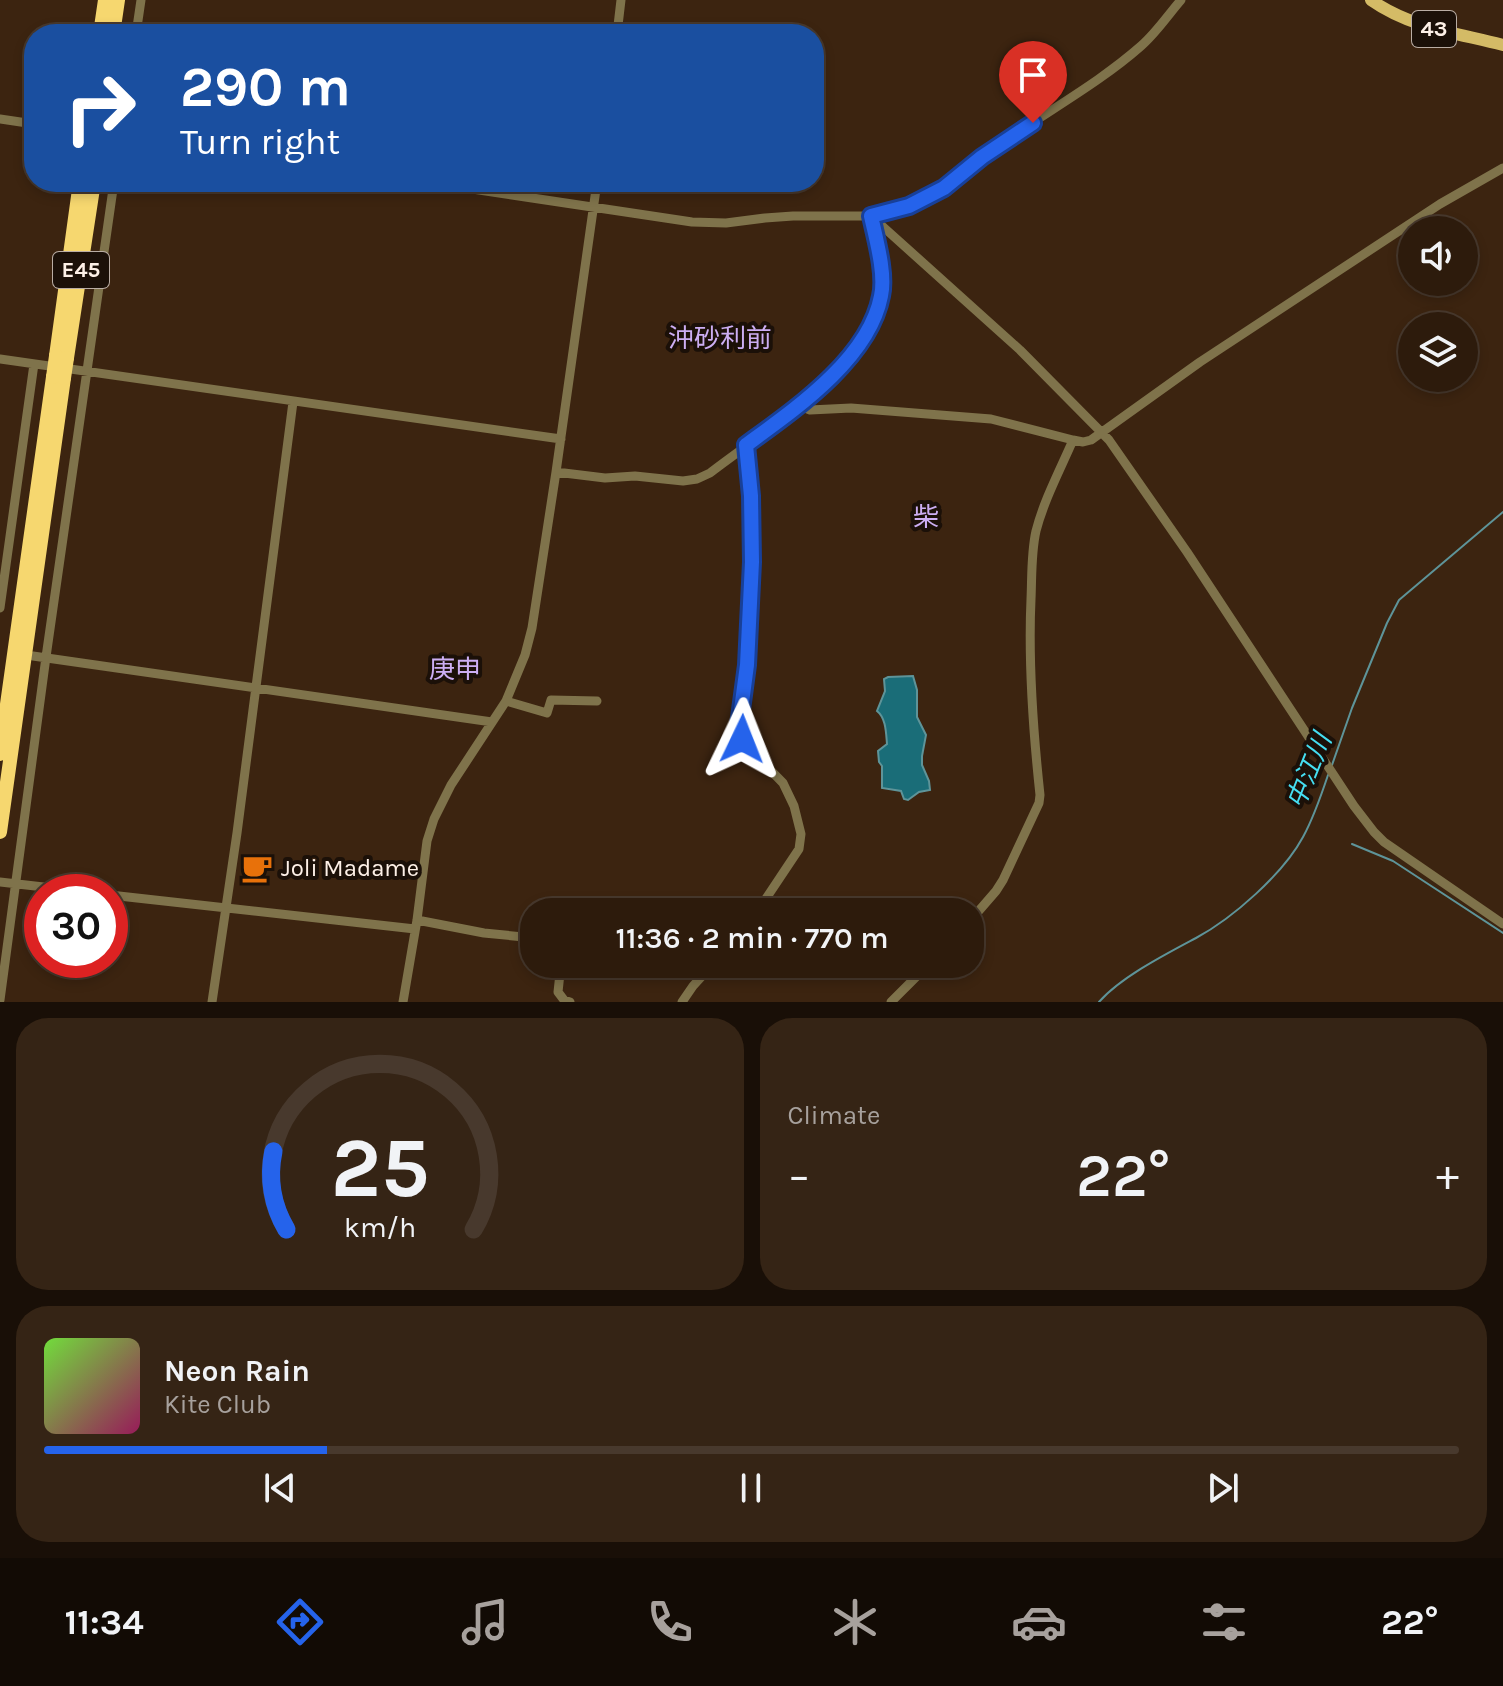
<!DOCTYPE html>
<meta charset="utf-8">
<style>
body{margin:0;font-family:Karla,"Noto Sans JP",sans-serif;background:#352415;color:#f1f3f6;height:100vh;display:flex;flex-direction:column;font-size:30px;white-space:nowrap}
*{box-sizing:border-box;margin:0}
p{font-size:26px;color:#a7a19d}
.icon{flex:none;width:44px;height:44px;fill:none;stroke:currentColor;stroke-width:2;stroke-linecap:round;stroke-linejoin:round}
.map{position:relative;height:1002px;overflow:hidden}
.panel{display:flex;flex-direction:column;gap:16px;padding:16px;background:#190f07;flex:1}
.panel>*{flex:none}
.banner{position:absolute;left:24px;top:24px;width:800px;height:168px;border-radius:32px;box-shadow:0 4px 12px #0003,0 0 0 2px #48392d;background:#1a4fa0;color:#fff;overflow:hidden}
.fabs{position:absolute;left:1398px;top:216px;display:grid;gap:16px}
.fabs a{display:grid;place-items:center;width:80px;height:80px;border-radius:50%;background:#2d1b0c;box-shadow:0 4px 12px #0003,0 0 0 2px #48392d;font-size:40px}
.speed{position:absolute;left:24px;top:874px;display:flex;gap:16px;font-size:40px;font-weight:700;text-align:center}
.speed>*{display:grid;place-content:center;width:104px;height:104px;border-radius:50%;background:#2d1b0c;box-shadow:0 4px 12px #0003,0 0 0 2px #48392d;line-height:1}
.speed .limit{border:12px solid #d22;background:#fff;color:#111}
.pin{position:absolute;display:grid;place-items:center;width:68px;height:68px;color:#fff;margin:-82px -34px;border-radius:50% 50% 50% 0;rotate:-45deg;box-shadow:0 0 8px #0007}
.pin .icon{rotate:45deg}
.me{position:absolute;width:88px;margin:-44px;rotate:2deg;stroke-linejoin:round;filter:drop-shadow(0 0 6px #0008)}
.turn{display:flex;align-items:center;gap:28px;height:168px;padding:0 24px;font-size:36px}
.turn .icon{width:104px;height:104px;stroke-width:2.5}
.turn b{display:block;font-size:56px;line-height:68px}
.big{font-size:60px;font-weight:600;line-height:1.1}
.panel .card{flex:1;display:flex;flex-direction:column;justify-content:center;gap:12px;min-width:0;padding:0 28px;border-radius:32px;background:#352415}
.panel .dial{align-items:center;gap:0}
.dial svg{height:208px;overflow:visible;fill:none;stroke:#48392d;stroke-width:7;stroke-linecap:round;text-anchor:middle}
.dial text{fill:#f1f3f6;stroke:none}
.song{display:flex;align-items:center;gap:24px}
.cover{width:96px;height:96px;border-radius:12px;background:linear-gradient(135deg,hsl(100 70% 55%),hsl(330 70% 35%))}
.played{height:8px;border-radius:4px;background:linear-gradient(90deg,#2563eb 20%,#48392d 20%)}
.keys{display:flex;justify-content:space-around;direction:ltr}
.heat{display:flex;justify-content:space-between;align-items:center;font-size:44px;direction:ltr}
.panel .tiles{flex:1;display:grid;gap:16px;grid-template-columns:1fr 1fr}
.card:last-child{grid-column:span 2}
.trip{position:absolute;left:520px;top:898px;width:464px;height:80px;border-radius:32px;background:#2d1b0c;box-shadow:0 4px 12px #0003,0 0 0 2px #48392d;font-weight:600;line-height:80px;text-align:center}
.dock{display:flex;height:128px;justify-content:space-around;align-items:center;background:#120b05;color:#a7a19d}
.dock .icon{width:56px;height:56px}
.dock .current{color:#2563eb}
.dock b{font-size:36px;color:#f1f3f6}
.map>svg:first-child{display:block}
.water{fill:#1a6d78;stroke:#5e9499;stroke-width:2}
.lines{fill:none;stroke-linecap:round;stroke-linejoin:round}
.stream{stroke:#5e9499;stroke-width:2}
.minor{stroke:#7f734b;stroke-width:9}
.major{stroke:#d4bb66;stroke-width:12}
.highway{stroke:#f6d76f;stroke-width:14}
.highway-bridge{stroke:#f6d76f;stroke-width:14}
.route-casing{stroke:#184099;stroke-width:20}
.route{stroke:#2563eb;stroke-width:14}
.labels{text-anchor:middle;dominant-baseline:central;stroke-width:8;stroke-linejoin:round;paint-order:stroke}
.shield{fill:#1b1008;stroke:#b9ada4;stroke-width:2}
.shield-label{font-size:22px;font-weight:bold;fill:#fdf0e7}
.poi-label{font-size:24px;fill:#fdf0e7;stroke:#1b1008;text-anchor:start}
.neighbourhood-label{font-size:26px;fill:#ccaef3;stroke:#1b1008}
.water-label{font-size:26px;font-style:italic;fill:#45def2;stroke:#1b1008}
</style>
<div class="map">
<svg width="1503" height="1002" viewBox="0 0 1503 1002">
<rect width="100%" height="100%" fill="#3c2410"/>
<path class="water" d="M913 676 917 690V717L926 735 922 756V765L929 781 930 790 919 792 908 800 904 799 901 791 882 788V766L879 762 878 751 887 744C886 733 886 718 877 711L885 691 884 679 888 677Z"/>
<g class="lines">
<path class="stream" d="M1332 765 1352 708 1387 623 1399 600 1503 512
M1352 844 1393 861 1503 933
M1099 1002C1121 977 1166 954 1196 938 1233 918 1283 874 1303 837 1314 817 1321 796 1328 775"/>
<path class="minor" d="M136 34 141 0
M617 34 621 0
M0 119 34 124
M426 182 692 222 726 223 765 218 793 216H871C897 211 924 202 945 187 965 173 984 156 1004 142 1049 110 1099 83 1141 46 1156 33 1168 15 1181 0
M871 216 1020 350 1109 440 1187 552 1354 806 1374 832 1384 842 1503 924
M0 359 561 439
M800 406 810 410 851 408 991 419 1073 440 1083 442 1091 440 1200 362 1440 204 1503 168
M746 445C753 519 755 593 747 667 744 689 733 727 746 745L783 783 794 806 801 834 799 849 757 912
M556 472 605 478 635 476 683 481 697 479 710 473C763 432 870 366 882 296 885 273 876 238 871 216
M0 608 34 364
M33 656 492 722
M506 701 547 713 551 700 597 701
M0 882 87 892
M110 895 415 929
M417 920 484 933 534 938
M970 921 996 891 1003 880 1039 803 1040 795C1033 730 1028 665 1031 599 1032 577 1031 553 1036 531 1044 500 1060 470 1073 440
M561 964 558 992 564 1000 570 1002
M0 1000 46 657 114 182
M212 1002 237 833 293 402
M403 1002 417 920 427 841 434 819 451 785 506 701 525 655 532 628 556 472 597 182
M682 1002 693 986 713 964
M891 1002 929 964"/>
<path class="major" d="M1371 0C1411 28 1457 33 1503 45"/>
<path class="highway" d="M100 34 105 0
M113 34 118 0
M56 356 80 182
M67 358 94 182
M0 754 53 377
M0 832 64 378"/>
<path class="highway-bridge" d="M53 377 56 356
M64 378 67 358"/>
</g>
<g class="lines">
<g class="route-casing">
<path id="route" d="M742 739 739 725 747 665 752 562 751 496 746 445C794 410 869 359 881 296 886 274 876 239 871 216L909 206 944 188 982 157 1033 123"/>
</g>
<use href="#route" class="route"/>
</g>
<defs>
<g id="cafe-bare" transform="scale(2.4)"><path d="M-5.5-4.5H6V0H3Q3 3.5 0 3.5H-2.5Q-5.5 3.5-5.5 0ZM3-3.2v2h1.7v-2ZM-6 4.5H4V6H-6Z" fill="#e8710a" stroke="#1b1008" stroke-width="2.5" paint-order="stroke"/></g>
</defs>
<g fill-rule="evenodd">
<use href="#cafe-bare" x="257" y="868"/>
</g>
<g class="labels">
<g class="shield">
<rect x="1412" y="11" width="44" height="36" rx="6"/>
<rect x="53" y="252" width="56" height="36" rx="6"/>
</g>
<g class="shield-label">
<text x="1434" y="29">43</text>
<text x="81" y="270">E45</text>
</g>
<g class="poi-label">
<text x="281" y="868">Joli Madame</text>
</g>
<g class="neighbourhood-label">
<text x="720" y="338">沖砂利前</text>
<text x="926" y="517">柴</text>
<text x="455" y="669">庚申</text>
</g>
<g class="water-label">
<text transform="translate(1309 771) rotate(-68)">中江川</text>
</g>
</g>
</svg>
<div class="fabs">
<a><svg class="icon" aria-label="sound" viewBox="0 0 24 24"><path d="M4 9h4l5-4v14l-5-4H4zM17 9q2 3 0 6"/></svg></a>
<a><svg class="icon" aria-label="layers" viewBox="0 0 24 24"><path d="M12 4l9 5-9 5-9-5zM3 14l9 5 9-5"/></svg></a>
</div>
<div class="speed"><div class="limit">30</div></div>
<div class="pin" style="left:1033px;top:123px;background:#d93025"><svg class="icon" aria-label="arrive" viewBox="0 0 24 24"><path d="M6 21V4h12l-3 4 3 4H6"/></svg></div>
<svg class="me" style="left:742px;top:739px" viewBox="-20 -20 40 40"><path d="M0-17L14 15 0 8-14 15z" fill="#2563eb" stroke="#fff" stroke-width="4"/></svg>
<div class="trip">11:36 · 2 min · 770 m</div>
<div class="banner">
<div class="turn"><svg class="icon" aria-label="right" viewBox="0 0 24 24"><path d="M7 20v-9h11M14 6l5 5-5 5"/></svg><div><b>290 m</b>Turn right</div></div>
</div>
</div>
<section class="panel">
<div class="tiles">
<div class="card dial"><svg viewBox="0 0 100 80">
<path d="M14 69A42 42 0 1 1 86 69"/>
<path d="M14 69A42 42 0 0 1 9 39" stroke="#2563eb"/>
<text x="50" y="56" font-size="32" font-weight="700">25</text>
<text x="50" y="72" font-size="11">km/h</text>
</svg></div>
<div class="card"><p>Climate</p>
<div class="heat"><a>−</a><b class="big">22°</b><a>+</a></div>
</div>
<div class="card">
<div class="song"><i class="cover"></i><div><b>Neon Rain</b><p>Kite Club</p></div></div>
<div class="played"></div>
<div class="keys"><svg class="icon" aria-label="previous" viewBox="0 0 24 24"><path d="M18 5L8 12l10 7zM5 5v14"/></svg><svg class="icon" aria-label="pause" viewBox="0 0 24 24"><path d="M8 5v14M16 5v14"/></svg><svg class="icon" aria-label="next" viewBox="0 0 24 24"><path d="M6 5l10 7-10 7zM19 5v14"/></svg></div>
</div>
</div>
</section>
<nav class="dock">
<b>11:34</b>
<svg class="icon current" aria-label="directions" viewBox="0 0 24 24"><path d="M12 3l9 9-9 9-9-9zM9 14v-3h6M13 9l2 2-2 2"/></svg>
<svg class="icon" aria-label="music" viewBox="0 0 24 24"><path d="M9 18V5l10-2v13"/><circle cx="6" cy="18" r="3"/><circle cx="16" cy="16" r="3"/></svg>
<svg class="icon" aria-label="phone" viewBox="0 0 24 24"><path d="M5 4h4l2 5-3 2q2 4 5 5l2-3 5 2v4C11 20 4 13 5 4z"/></svg>
<svg class="icon" aria-label="climate" viewBox="0 0 24 24"><path d="M12 3v18M4 7l16 10M4 17L20 7"/></svg>
<svg class="icon" aria-label="car" viewBox="0 0 24 24"><path d="M5 17H2v-5l4-1 3-4h7l3 4 3 1v5h-3M9 17h6M6 11h13"/><circle cx="7" cy="17" r="2"/><circle cx="17" cy="17" r="2"/></svg>
<svg class="icon" aria-label="filters" viewBox="0 0 24 24"><path d="M4 7h16M4 17h16"/><circle cx="9" cy="7" r="2"/><circle cx="15" cy="17" r="2"/></svg>
<b>22°</b>
</nav>
